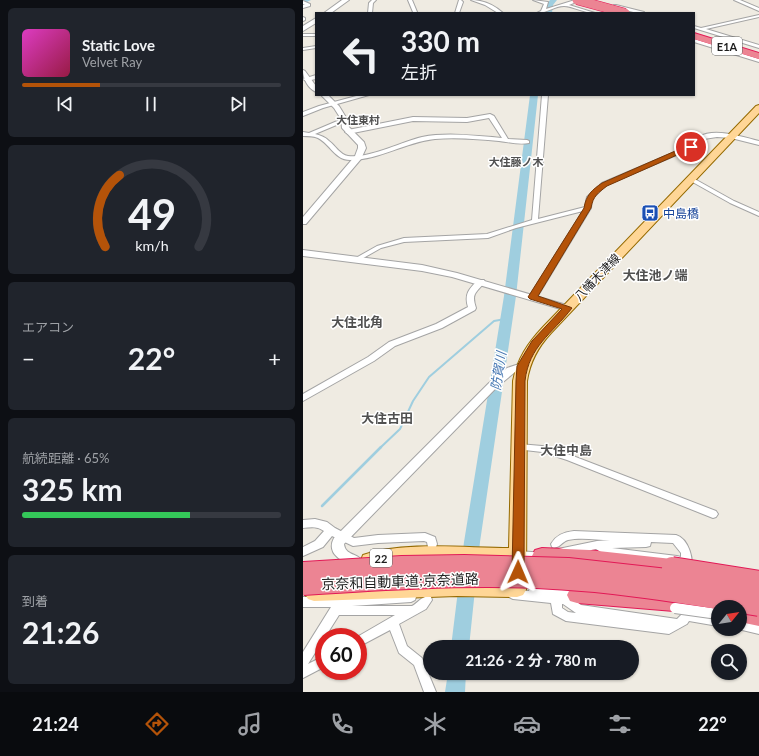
<!DOCTYPE html>
<html lang="ja">
<meta charset="utf-8">
<style>
body{margin:0;font-family:Lato,"Noto Sans JP",sans-serif;background:#20242c;color:#f1f3f6;height:100vh;display:flex;flex-direction:column;font-size:15px;white-space:nowrap}
*{box-sizing:border-box;margin:0}
p{font-size:13px;color:#9ea1a6}
.icon{flex:none;width:22px;height:22px;fill:none;stroke:currentColor;stroke-width:2;stroke-linecap:round;stroke-linejoin:round}
.map{position:relative;flex:1;overflow:hidden}
.panel{display:flex;flex-direction:column;gap:8px;padding:8px;background:#0d0f14;width:303px}
.panel>*{flex:none}
.hud{position:absolute;left:12px;top:12px;width:380px;height:84px;border-radius:0px;box-shadow:0 1px 3px #0004;background:#171b24;color:#f1f3f6;overflow:hidden}
.needle{width:26px;rotate:60deg}
.controls{position:absolute;left:408px;top:600px;display:grid;gap:8px}
.controls a{display:grid;place-items:center;width:36px;height:36px;border-radius:50%;background:#171b24;box-shadow:0 1px 3px #0004;font-size:20px}
.speed{position:absolute;left:12px;top:628px;display:flex;gap:8px;font-size:20px;font-weight:700;text-align:center}
.speed>*{display:grid;place-content:center;width:52px;height:52px;border-radius:50%;background:#171b24;box-shadow:0 1px 3px #0004;line-height:1}
.speed .limit{border:6px solid #d22;background:#fff;color:#111}
.pin{position:absolute;display:grid;place-items:center;width:34px;height:34px;color:#fff;margin:-17px;border:2px solid #fff;border-radius:50%;box-shadow:0 1px 4px #0007}
.me{position:absolute;width:44px;margin:-22px;rotate:1deg;stroke-linejoin:round;filter:drop-shadow(0 0 3px #0008)}
.turn{display:flex;align-items:center;gap:14px;height:84px;padding:0 20px;font-size:18px}
.turn .icon{width:52px;height:52px;stroke-width:2.5}
.turn b{display:block;font-size:28px;line-height:34px}
.big{font-size:30px;font-weight:700;line-height:1.1}
.panel .tile{flex:1;display:flex;flex-direction:column;justify-content:center;gap:6px;min-width:0;padding:0 14px;border-radius:6px;background:#20242c}
.panel .dial{align-items:center;gap:0}
.dial svg{height:104px;overflow:visible;fill:none;stroke:#363941;stroke-width:7;stroke-linecap:round;text-anchor:middle}
.dial text{fill:#f1f3f6;stroke:none}
.song{display:flex;align-items:center;gap:12px}
.cover{width:48px;height:48px;border-radius:6px;background:linear-gradient(135deg,hsl(310 70% 55%),hsl(340 70% 35%))}
.played{height:4px;border-radius:2px;background:linear-gradient(90deg,#b45309 30%,#363941 30%)}
.keys{display:flex;justify-content:space-around;direction:ltr}
.heat{display:flex;justify-content:space-between;align-items:center;font-size:22px;direction:ltr}
.charge{height:6px;border-radius:3px;background:linear-gradient(90deg,#34c759 65%,#363941 0)}
.trip{position:absolute;left:120px;top:640px;width:216px;height:40px;border-radius:20px;background:#171b24;box-shadow:0 1px 3px #0004;font-weight:700;line-height:40px;text-align:center}
.tab-bar{display:flex;height:64px;justify-content:space-around;align-items:center;background:#090b0e;color:#9ea1a6}
.tab-bar .icon{width:28px;height:28px}
.tab-bar .on{color:#b45309}
.tab-bar b{font-size:18px;color:#f1f3f6}
main{display:flex;flex:1;min-height:0}
.map>svg:first-child{display:block}
.lines{fill:none;stroke-linecap:round;stroke-linejoin:round}
.stream-far1{stroke:#9fcedf;stroke-width:2}
.stream{stroke:#9fcedf;stroke-width:2.5}
.river{fill:#9fcedf;fill-rule:evenodd}
.minor-casing{stroke:#a4a4a4;stroke-width:2}
.tertiary-casing{stroke:#a4a4a4;stroke-width:2}
.primary-casing{stroke:#956a00;stroke-width:2}
.motorway-casing{stroke:#e21956;stroke-width:2}
.minor{fill:#fff;fill-rule:evenodd}
.tertiary{fill:#fff;fill-rule:evenodd}
.primary{fill:#ffd696;fill-rule:evenodd}
.motorway{fill:#ec8493;fill-rule:evenodd}
.minor-bridge-casing{stroke:#a4a4a4;stroke-width:12;stroke-linecap:butt}
.motorway-bridge-far1-casing{stroke:#e21956;stroke-width:10;stroke-linecap:butt}
.motorway-bridge-casing{stroke:#e21956;stroke-width:22;stroke-linecap:butt}
.minor-bridge{stroke:#fff;stroke-width:10}
.motorway-bridge-far1{stroke:#ec8493;stroke-width:9}
.motorway-bridge{stroke:#ec8493;stroke-width:20}
.route{fill:#b45309;stroke:#753606}
.labels{text-anchor:middle;dominant-baseline:central;stroke-width:3;stroke-linejoin:round;paint-order:stroke}
.shield{fill:#fff;stroke:#616161;stroke-width:1}
.shield-label{font-size:11px;font-weight:bold;fill:#1d1d1d}
.far-neighbourhood-label{font-size:11px;font-weight:bold;fill:#505050;stroke:#fff}
.transit-label{font-size:12px;fill:#164399;stroke:#fff;text-anchor:start}
.street-label{font-size:12px;fill:#1d1d1d;stroke:#fff}
.neighbourhood-label{font-size:13px;font-weight:bold;fill:#505050;stroke:#fff}
.water-label{font-size:13px;font-style:italic;fill:#4476b2;stroke:#fff}
.near-street-label{font-size:14px;fill:#1d1d1d;stroke:#fff}
</style>
<main>
<section class="panel">
<div class="tile">
<div class="song"><i class="cover"></i><div><b>Static Love</b><p>Velvet Ray</p></div></div>
<div class="played"></div>
<div class="keys"><svg class="icon" aria-label="previous" viewBox="0 0 24 24"><path d="M18 5L8 12l10 7zM5 5v14"/></svg><svg class="icon" aria-label="pause" viewBox="0 0 24 24"><path d="M8 5v14M16 5v14"/></svg><svg class="icon" aria-label="next" viewBox="0 0 24 24"><path d="M6 5l10 7-10 7zM19 5v14"/></svg></div>
</div>
<div class="tile dial"><svg viewBox="0 0 100 80">
<path d="M14 69A42 42 0 1 1 86 69"/>
<path d="M14 69A42 42 0 0 1 25 14" stroke="#b45309"/>
<text x="50" y="56" font-size="32" font-weight="700">49</text>
<text x="50" y="72" font-size="11">km/h</text>
</svg></div>
<div class="tile"><p>エアコン</p>
<div class="heat"><a>−</a><b class="big">22°</b><a>+</a></div>
</div>
<div class="tile"><p>航続距離 · 65%</p><b class="big">325 km</b><div class="charge"></div></div>
<div class="tile"><p>到着</p><b class="big">21:26</b></div>
</section>
<div class="map">
<svg width="456" height="692" viewBox="0 0 456 692">
<rect width="100%" height="100%" fill="#efebe2"/>
<g class="lines">
<path class="stream-far1" d="M77 448 97 429 110 401 126 377 191 321 202 319"/>
<path class="stream" d="M19 506 78 447"/>
<path class="river" d="M0 0H8L0 4Z
M247 0H254L250 5 249 13H241L244 4Z
M227 95H235L213 296 177 542 166 647H148L161 542 201 296Z
M145 673H163L162 692H142Z"/>
<g class="minor-casing">
<path id="minor" d="M69 0H73L70 3 69 13H65L66 3Z
M105 0H109L114 12H110Z
M156 0H158L160 2 156 13H152Z
M168 0C180 0 191 5 200 13H195L182 5Z
M230 0 245 2 243 9 272 0H278L266 5 292 13C281 13 269 6 261 6 252 6 244 13 234 13L238 11 241 4Z
M431 0H437L456 8V11Z
M0 1 7 4V6L0 8V5H2L0 4Z
M313 5 341 12V13H334L311 7V5Z
M456 15V17L403 29 456 45V48L391 28V26L398 28Z
M0 17 2 18V20L0 21Z
M0 34H13V36H0Z
M391 39 456 59V62L391 42Z
M13 46V48L0 50V48Z
M13 75V79L3 81 0 79Z
M57 95H66L20 108 0 116V112L16 106Z
M239 95H245L235 219 282 207 284 197 299 183 386 146C389 143 392 139 396 137 411 127 440 137 456 141V145L428 138 414 137 401 139 390 148 303 185 289 199 288 208 233 299H227L226 297 280 211 213 228 185 238 101 242 78 248 55 261H51L49 260 51 259 74 246 101 238 184 234 229 220Z
M187 114 191 116 205 139 224 140 226 141V143C216 145 205 142 196 141 175 139 153 137 132 139 103 142 76 160 47 160 32 160 27 144 15 138 10 136 5 136 0 136V132L6 133 39 119H43V121L12 134C17 135 22 137 26 141 32 145 37 155 45 156 65 159 98 142 119 137 145 132 173 136 199 138L186 118 164 122 110 121 45 134 42 132 45 130 110 117 164 118Z
M388 177 431 201 456 212V216L427 203 386 180V178Z
M175 280H181L182 282C173 293 168 293 173 308L172 310 139 328 92 346 71 361 0 401V394L65 357 86 342 133 324 165 307C161 294 166 289 175 280Z
M216 444 239 446 270 456 413 511 415 514 413 517 410 518 264 460 239 452 213 449 211 447 213 445Z
M12 519 24 522 32 528 51 538 75 535 122 533 132 537 134 544 133 547 129 548 125 547 124 542 121 541 75 543 50 546 29 536 20 547 0 556V547L12 541 21 531C14 526 8 527 0 528V520Z
M271 531 373 535C386 539 392 561 387 572L383 573 379 572 378 569V563L374 564 304 556 293 549 260 556 256 555 255 552 256 549 260 548 294 541 307 540C294 540 278 537 265 540 258 542 257 549 249 547L248 544C253 535 261 532 271 531ZM348 542 370 543 378 553V557L374 556 309 548 343 547 347 546Z
M215 551 242 553 243 556 242 559 238 560 215 559 211 558 210 555 211 552Z
M231 587 261 588 279 592 280 595 279 598 275 600 268 598 278 605 374 619 380 613 384 611 415 616V626L386 621 384 624 366 634 263 621 250 614 248 603 210 599 206 597 205 594 206 591 210 589 226 591 227 588ZM259 604H260L273 613 265 612 259 608Z
M108 592 112 594 113 597 112 600 108 602 49 606H109C115 603 120 594 128 597L129 600 123 609 96 624 104 646 119 658 133 692H121L111 665 96 653 87 630 55 647V637H54L92 615H36L5 664 21 656V667L0 678V652L28 607H0V597H34Z
M437 620 456 624V634L435 629H437Z"/>
</g>
<g class="tertiary-casing">
<path id="tertiary" d="M39 0H46L28 13H21Z
M13 18V23L0 31V26Z
M0 70 2 71 13 86V92C5 88 0 79 0 70Z
M18 95H25L36 106 44 119 46 127 61 142 63 148 58 159 3 224H0V217L52 156 55 148V145L39 128 38 119 31 108Z
M0 250 119 265 154 273 267 306 269 308 267 310H261L149 277 119 271 0 256Z
M219 363 223 364 224 366 223 368 212 372 194 387 41 544C42 556 56 553 60 562L59 566 54 567C42 563 22 555 31 538L186 383 204 368Z"/>
</g>
<g class="primary-casing">
<path id="primary" d="M456 105V113L248 333C235 347 227 361 224 381L223 590 220 595 214 597 154 596 11 601 5 599 2 594 5 589 11 587 154 582 206 583V562L101 561 66 567 60 565 58 560 60 555C101 541 163 548 206 548L210 381C214 359 225 343 240 327L453 106Z"/>
</g>
<g class="motorway-casing">
<path id="motorway" d="M391 33 456 53V59L391 39Z
M239 548 286 550 369 559 376 561 379 567 376 573 369 575 286 566 239 564 232 562 229 556 232 550Z
M274 587 371 593 378 596 381 602 378 608 371 611 274 603 267 601 264 595 267 589Z
M437 604 456 608V626L437 622V607H430Z"/>
</g>
<use href="#minor" class="minor"/>
<use href="#tertiary" class="tertiary"/>
<use href="#primary" class="primary"/>
<use href="#motorway" class="motorway"/>
<g class="minor-bridge-casing">
<path id="minor-bridge" d="M372 608 415 614"/>
</g>
<g class="motorway-bridge-far1-casing">
<path id="motorway-bridge-far1" d="M274 0 322 13"/>
</g>
<g class="motorway-bridge-casing">
<path id="motorway-bridge" d="M369 567 456 581
M0 572 99 566 161 565 265 568 373 580 456 594
M0 585C78 580 156 575 233 578 308 581 382 593 456 606"/>
</g>
<use href="#minor-bridge" class="minor-bridge"/>
<use href="#motorway-bridge-far1" class="motorway-bridge-far1"/>
<use href="#motorway-bridge" class="motorway-bridge"/>
</g>
<path class="route" d="M386 145 392 147 304 186C295 193 290 196 288 208L235 296 267 307 269 308C249 334 226 346 222 381L221 572 219 576 215 577 211 576 209 572 213 381 214 366 229 341 259 309 227 299 225 297 281 208C283 195 289 190 299 183Z"/>
<defs>
<g id="bus-square" transform="scale(0.9)"><rect x="-9" y="-9" width="18" height="18" rx="4" fill="#1a4fb4" stroke="#fff"/><path d="M-5-6H5V4H4V6H2V4H-2V6H-4V4H-5ZM-3.5-4V0h7V-4ZM-3.5 1.2v1.5H-2V1.2ZM2 1.2v1.5H3.5V1.2Z" fill="#fff"/></g>
</defs>
<g fill-rule="evenodd">
<use href="#bus-square" x="347" y="213"/>
</g>
<g class="labels">
<g class="shield">
<rect x="409" y="37" width="30" height="18" rx="3"/>
<rect x="67" y="549" width="22" height="18" rx="3"/>
</g>
<g class="shield-label">
<text x="424" y="46">E1A</text>
<text x="78" y="558">22</text>
</g>
<g class="far-neighbourhood-label">
<text x="55" y="119">大住東村</text>
<text x="213" y="161">大住藤ノ木</text>
</g>
<g class="transit-label">
<text x="360" y="213">中島橋</text>
</g>
<g class="street-label">
<text transform="translate(294 277) rotate(-46)">八幡木津線</text>
</g>
<g class="neighbourhood-label">
<text x="352" y="275">大住池ノ端</text>
<text x="54" y="322">大住北角</text>
<text x="84" y="418">大住古田</text>
<text x="263" y="450">大住中島</text>
</g>
<g class="water-label">
<text transform="translate(195 371) rotate(-81)">防賀川</text>
</g>
<g class="near-street-label">
<text transform="translate(97 581) rotate(-2)">京奈和自動車道;京奈道路</text>
</g>
</g>
</svg>
<div class="controls">
<a><svg class="needle" viewBox="-14 -14 28 28"><path d="M0-13l5 13h-10z" fill="#e53935"/><path d="M0 13l5-13h-10z" fill="#9ea1a6"/></svg></a>
<a><svg class="icon" aria-label="search" viewBox="0 0 24 24"><circle cx="10" cy="10" r="6"/><path d="M15 15l6 6"/></svg></a>
</div>
<div class="speed"><div class="limit">60</div></div>
<div class="pin" style="left:388px;top:147px;background:#d93025"><svg class="icon" aria-label="arrive" viewBox="0 0 24 24"><path d="M6 21V4h12l-3 4 3 4H6"/></svg></div>
<svg class="me" style="left:215px;top:572px" viewBox="-20 -20 40 40"><path d="M0-17L14 15 0 8-14 15z" fill="#b45309" stroke="#fff" stroke-width="4"/></svg>
<div class="trip">21:26 · 2 分 · 780 m</div>
<div class="hud">
<div class="turn"><svg class="icon" aria-label="left" viewBox="0 0 24 24"><path d="M17 20v-9H6M10 6l-5 5 5 5"/></svg><div><b>330 m</b>左折</div></div>
</div>
</div>
</main>
<nav class="tab-bar">
<b>21:24</b>
<svg class="icon on" aria-label="directions" viewBox="0 0 24 24"><path d="M12 3l9 9-9 9-9-9zM9 14v-3h6M13 9l2 2-2 2"/></svg>
<svg class="icon" aria-label="music" viewBox="0 0 24 24"><path d="M9 18V5l10-2v13"/><circle cx="6" cy="18" r="3"/><circle cx="16" cy="16" r="3"/></svg>
<svg class="icon" aria-label="phone" viewBox="0 0 24 24"><path d="M5 4h4l2 5-3 2q2 4 5 5l2-3 5 2v4C11 20 4 13 5 4z"/></svg>
<svg class="icon" aria-label="climate" viewBox="0 0 24 24"><path d="M12 3v18M4 7l16 10M4 17L20 7"/></svg>
<svg class="icon" aria-label="car" viewBox="0 0 24 24"><path d="M5 17H2v-5l4-1 3-4h7l3 4 3 1v5h-3M9 17h6M6 11h13"/><circle cx="7" cy="17" r="2"/><circle cx="17" cy="17" r="2"/></svg>
<svg class="icon" aria-label="filters" viewBox="0 0 24 24"><path d="M4 7h16M4 17h16"/><circle cx="9" cy="7" r="2"/><circle cx="15" cy="17" r="2"/></svg>
<b>22°</b>
</nav>
